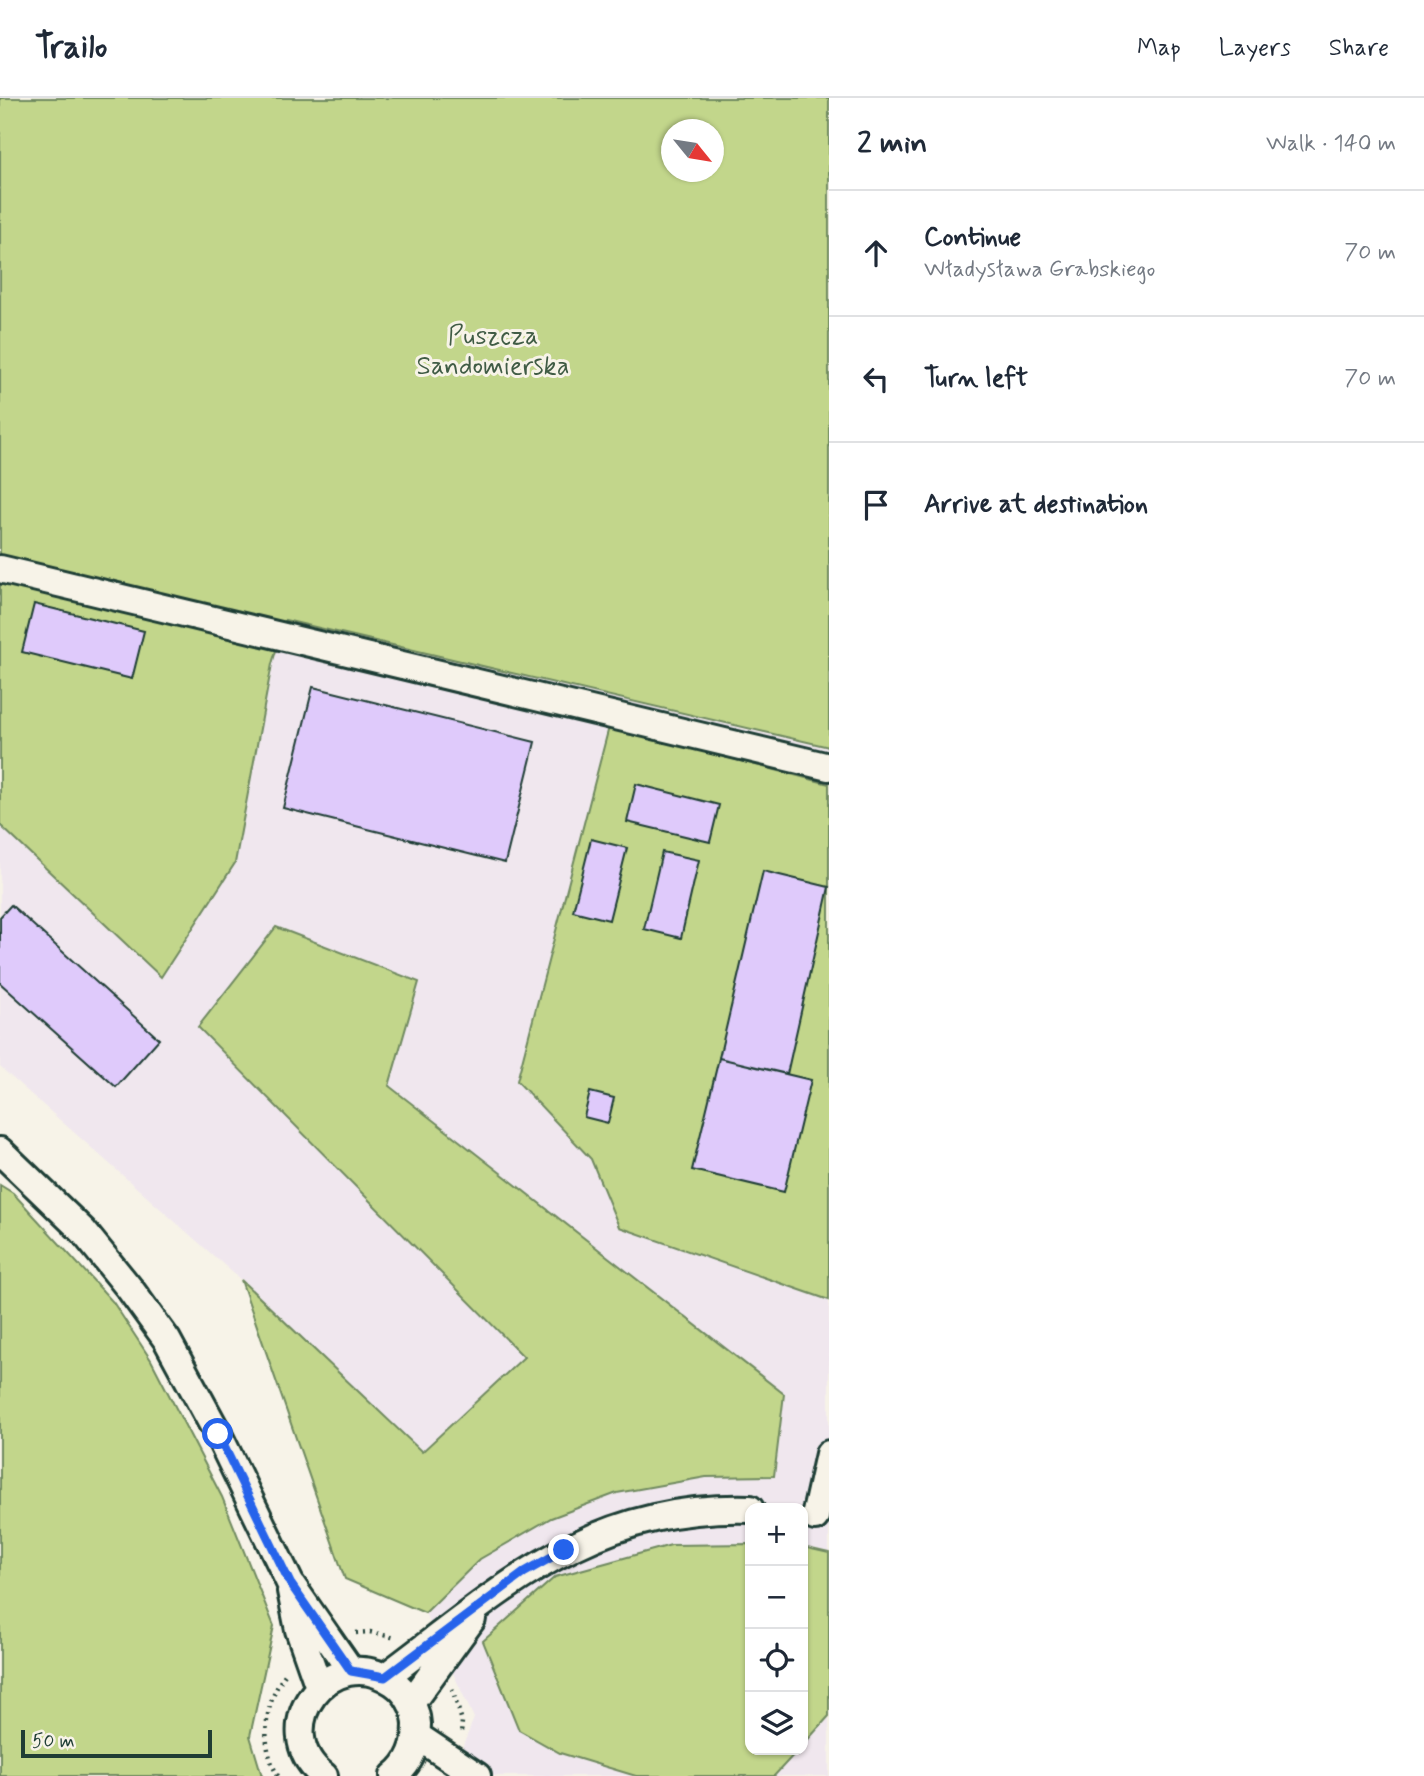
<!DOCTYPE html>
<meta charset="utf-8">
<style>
:root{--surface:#fff;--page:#f2f2f3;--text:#1f2937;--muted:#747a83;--line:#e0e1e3}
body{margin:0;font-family:Mynerve,sans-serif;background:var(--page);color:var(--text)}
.controls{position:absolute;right:21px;bottom:21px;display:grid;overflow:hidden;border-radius:14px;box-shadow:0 2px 5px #0004}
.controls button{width:63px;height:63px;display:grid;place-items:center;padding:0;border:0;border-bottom:2px solid var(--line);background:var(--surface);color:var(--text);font:35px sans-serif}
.compass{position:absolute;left:661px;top:21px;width:63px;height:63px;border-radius:50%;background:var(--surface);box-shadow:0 2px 5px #0004;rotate:120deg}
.scale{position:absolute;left:21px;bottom:18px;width:191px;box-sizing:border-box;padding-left:7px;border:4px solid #1f3d34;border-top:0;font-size:19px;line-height:24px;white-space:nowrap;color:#1f3d34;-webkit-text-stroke:5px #f7f3e8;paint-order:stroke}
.stop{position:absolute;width:21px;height:21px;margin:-16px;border:5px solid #2563eb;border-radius:50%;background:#fff}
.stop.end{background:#2563eb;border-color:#fff;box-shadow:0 2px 7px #0008}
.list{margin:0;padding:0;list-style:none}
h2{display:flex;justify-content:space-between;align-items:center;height:91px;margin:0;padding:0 28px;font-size:30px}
h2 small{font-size:23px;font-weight:400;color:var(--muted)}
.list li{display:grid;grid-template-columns:46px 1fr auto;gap:21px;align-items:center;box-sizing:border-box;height:126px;padding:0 28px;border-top:2px solid var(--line)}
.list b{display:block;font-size:26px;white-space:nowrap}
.list p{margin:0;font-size:23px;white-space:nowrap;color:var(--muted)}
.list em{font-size:23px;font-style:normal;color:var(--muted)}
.icon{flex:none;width:38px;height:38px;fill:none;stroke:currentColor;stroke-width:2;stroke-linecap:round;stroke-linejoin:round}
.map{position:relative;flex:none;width:829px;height:1678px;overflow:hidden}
header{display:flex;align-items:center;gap:42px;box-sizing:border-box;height:98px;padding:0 35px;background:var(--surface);border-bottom:2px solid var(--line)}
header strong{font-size:33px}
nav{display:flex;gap:38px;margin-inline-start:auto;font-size:24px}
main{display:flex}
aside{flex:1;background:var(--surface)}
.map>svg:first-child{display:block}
.built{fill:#f0e7ee;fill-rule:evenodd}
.green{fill:#c2d68b;stroke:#708a60;stroke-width:2;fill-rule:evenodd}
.building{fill:#dfcafb;stroke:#1f3d34;stroke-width:2}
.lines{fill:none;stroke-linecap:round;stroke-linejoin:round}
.minor-casing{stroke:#1f3d34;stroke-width:32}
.path{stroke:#1f3d34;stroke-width:4.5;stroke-dasharray:2 5;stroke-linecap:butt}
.minor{stroke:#f7f3e8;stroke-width:26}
.route{stroke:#2563eb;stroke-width:9}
.labels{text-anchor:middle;stroke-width:6;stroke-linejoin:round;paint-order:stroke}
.park-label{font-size:26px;fill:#405c45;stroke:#f7f3e8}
</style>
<header>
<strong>Trailo</strong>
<nav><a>Map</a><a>Layers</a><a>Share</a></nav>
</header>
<main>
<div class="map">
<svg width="829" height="1678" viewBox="0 0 829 1678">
<rect width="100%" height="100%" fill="#f7f3e8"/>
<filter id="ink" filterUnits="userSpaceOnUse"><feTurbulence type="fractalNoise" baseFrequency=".0143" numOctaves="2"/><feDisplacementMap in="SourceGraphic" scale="14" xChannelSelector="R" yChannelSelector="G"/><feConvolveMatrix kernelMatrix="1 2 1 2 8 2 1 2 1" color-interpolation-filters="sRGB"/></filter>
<g filter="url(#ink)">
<path class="built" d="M0 389 829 596V1678H451L474 1620 425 1515 345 1481 241 1182 0 969ZM750 1410H803V1652H750Z"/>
<path class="green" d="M0 0H829V649L285 522 272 566 235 765 161 879 0 727ZM671 32H713V74H671Z
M609 629 829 686V1202L619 1129 591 1061 517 983Z
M276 829 419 884 389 988 784 1296 774 1378 706 1379 617 1395 551 1420 480 1461 425 1515 345 1481 241 1182 422 1354 524 1259 198 929Z
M0 1087 13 1095 113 1204 151 1262 222 1399 274 1528 250 1638 262 1678H0Z
M750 1446V1652H798L774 1678H636L560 1655 519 1632 483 1543 555 1479 671 1447Z
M803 1449 829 1455V1618L803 1647Z"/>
<path class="building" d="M34 506 144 533 132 581 22 554Z
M313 589 535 644 505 765 283 710Z
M636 686 719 707 710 744 627 724Z
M591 741 627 750 609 822 573 813Z
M662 754 699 762 681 840 644 831Z
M763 773 829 789 787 976 719 960Z
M11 807 159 941 116 989 0 885V819Z
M719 960 811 982 784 1094 692 1072Z
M590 994 614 1000 608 1025 584 1019Z"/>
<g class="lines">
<g class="minor-casing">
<path id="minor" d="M0 471 829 669
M0 1053 83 1133 130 1191 167 1242 218 1336 290 1485 351 1573
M815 1419 829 1356
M291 1493 299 1532 319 1589
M385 1579C506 1489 589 1407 750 1411
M411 1605 472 1521
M417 1638 477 1678
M324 1678C264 1632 331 1540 394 1585 407 1594 416 1610 417 1626 417 1647 411 1665 394 1678"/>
</g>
<path class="path" d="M356 1535 370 1534 396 1540
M452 1591 462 1623 461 1637
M278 1678C259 1646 264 1603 287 1574"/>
<use href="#minor" class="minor"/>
</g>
</g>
<g class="lines" filter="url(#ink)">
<path class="route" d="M218 1336 290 1485 351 1573 385 1579 525 1474 564 1452"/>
</g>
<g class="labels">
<g class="park-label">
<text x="493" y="246">Puszcza<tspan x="493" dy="30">Sandomierska</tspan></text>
</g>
</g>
</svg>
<div class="controls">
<button>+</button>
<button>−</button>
<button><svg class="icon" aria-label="locate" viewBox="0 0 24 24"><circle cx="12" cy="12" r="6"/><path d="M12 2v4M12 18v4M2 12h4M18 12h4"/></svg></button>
<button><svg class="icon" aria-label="layers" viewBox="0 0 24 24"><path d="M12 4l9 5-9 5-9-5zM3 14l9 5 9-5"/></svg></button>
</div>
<svg class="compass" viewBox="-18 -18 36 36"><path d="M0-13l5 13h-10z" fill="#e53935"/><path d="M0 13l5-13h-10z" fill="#747a83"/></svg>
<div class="scale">50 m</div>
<div class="stop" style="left:218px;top:1336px"></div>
<div class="stop end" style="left:564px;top:1452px"></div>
</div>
<aside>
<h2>2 min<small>Walk · 140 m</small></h2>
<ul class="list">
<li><svg class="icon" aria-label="ahead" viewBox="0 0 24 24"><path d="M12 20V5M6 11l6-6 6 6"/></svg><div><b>Continue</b><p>Władysława Grabskiego</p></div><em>70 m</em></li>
<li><svg class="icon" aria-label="left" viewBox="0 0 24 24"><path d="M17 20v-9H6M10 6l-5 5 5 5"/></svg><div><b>Turn left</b></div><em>70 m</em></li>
<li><svg class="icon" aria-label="arrive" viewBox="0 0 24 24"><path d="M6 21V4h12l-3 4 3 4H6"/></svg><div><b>Arrive at destination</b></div></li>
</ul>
</aside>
</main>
